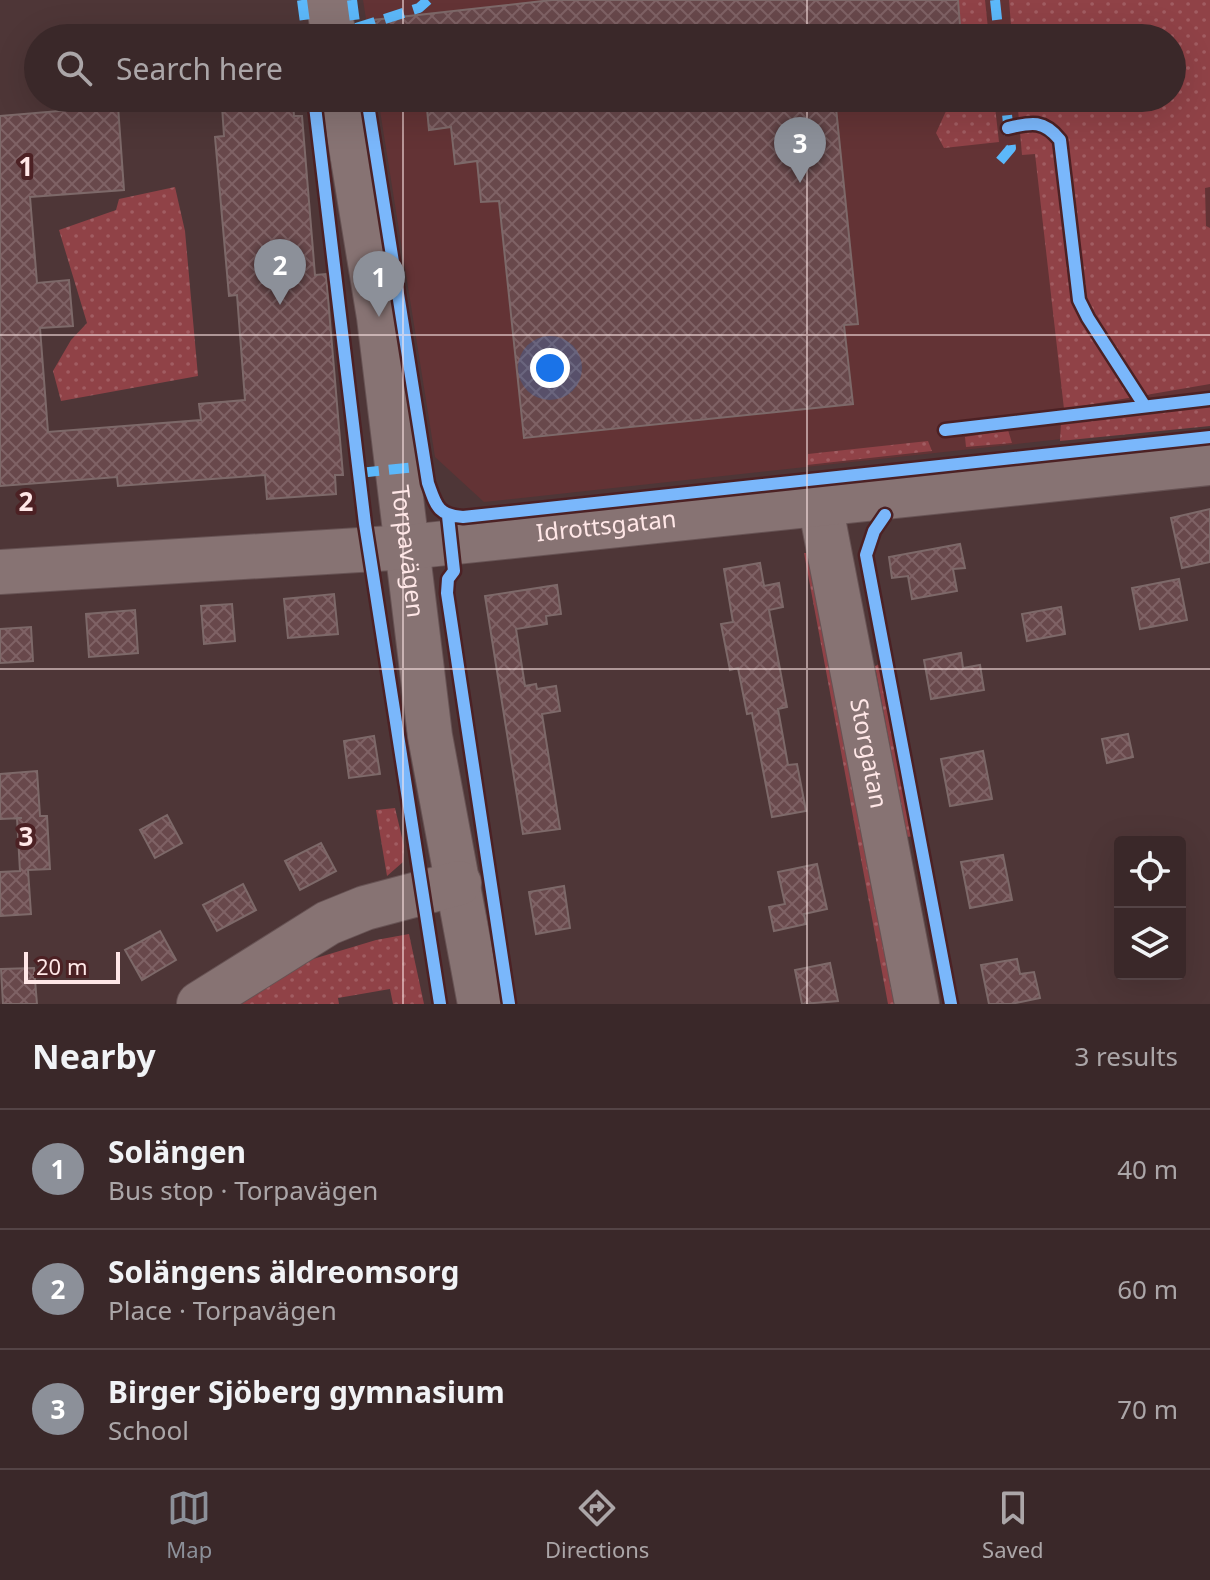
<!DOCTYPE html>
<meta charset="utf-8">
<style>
:root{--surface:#3a2829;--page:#413031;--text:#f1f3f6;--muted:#aba6a8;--line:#544446;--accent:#8c9099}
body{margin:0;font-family:"Noto Sans",sans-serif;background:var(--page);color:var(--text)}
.controls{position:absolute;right:24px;bottom:24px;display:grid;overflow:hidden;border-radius:8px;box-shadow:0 8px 32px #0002}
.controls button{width:72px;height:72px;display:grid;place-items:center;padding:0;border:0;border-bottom:2px solid var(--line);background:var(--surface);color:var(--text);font:40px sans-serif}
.scale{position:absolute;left:24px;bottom:20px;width:96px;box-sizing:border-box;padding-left:8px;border:4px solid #ffe7e7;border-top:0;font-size:22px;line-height:28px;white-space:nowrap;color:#ffe7e7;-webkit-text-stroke:6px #4c2124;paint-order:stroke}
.you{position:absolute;left:550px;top:368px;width:28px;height:28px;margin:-20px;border:6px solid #fff;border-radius:50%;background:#1a73e8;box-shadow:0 0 0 12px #1a73e833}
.badge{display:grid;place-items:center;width:52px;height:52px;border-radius:50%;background:var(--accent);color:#fff;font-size:26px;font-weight:700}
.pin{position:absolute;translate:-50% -66px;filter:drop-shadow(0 2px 4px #0008)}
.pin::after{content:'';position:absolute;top:42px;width:28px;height:24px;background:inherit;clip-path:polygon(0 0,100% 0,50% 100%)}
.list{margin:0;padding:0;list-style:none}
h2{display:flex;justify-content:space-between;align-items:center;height:104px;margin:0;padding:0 32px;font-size:34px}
h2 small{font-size:26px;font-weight:400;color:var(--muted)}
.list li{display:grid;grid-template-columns:52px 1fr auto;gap:24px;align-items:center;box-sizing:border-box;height:120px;padding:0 32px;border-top:2px solid var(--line)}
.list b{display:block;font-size:30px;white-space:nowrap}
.list p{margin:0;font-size:26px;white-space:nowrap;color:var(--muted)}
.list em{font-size:26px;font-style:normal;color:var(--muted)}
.icon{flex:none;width:44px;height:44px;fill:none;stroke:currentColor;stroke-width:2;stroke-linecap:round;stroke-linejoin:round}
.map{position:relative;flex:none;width:1210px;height:1004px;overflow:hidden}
.search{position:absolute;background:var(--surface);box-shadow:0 8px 32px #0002;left:24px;right:24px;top:24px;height:88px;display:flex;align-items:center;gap:20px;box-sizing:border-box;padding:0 28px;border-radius:44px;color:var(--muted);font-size:30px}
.sheet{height:464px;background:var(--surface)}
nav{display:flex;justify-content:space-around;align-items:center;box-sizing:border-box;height:112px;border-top:2px solid var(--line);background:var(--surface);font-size:22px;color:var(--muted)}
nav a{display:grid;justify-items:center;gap:4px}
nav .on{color:var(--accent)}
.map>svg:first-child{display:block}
.built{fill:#633335}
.grass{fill:url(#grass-dots)}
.building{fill:url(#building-cross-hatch);stroke:#7d6969;stroke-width:2}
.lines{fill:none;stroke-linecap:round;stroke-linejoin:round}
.minor-casing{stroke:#675354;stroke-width:46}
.minor{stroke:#877373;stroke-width:44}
.quiet{stroke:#5cb8fa;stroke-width:10;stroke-dasharray:20 10;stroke-linecap:butt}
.cycleway-casing{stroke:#4c2124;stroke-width:17}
.cycleway{stroke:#7ab7fb;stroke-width:12}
.grid{fill:none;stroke:#ffe7e7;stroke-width:2;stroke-opacity:0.55}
.labels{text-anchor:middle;stroke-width:8;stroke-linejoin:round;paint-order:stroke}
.street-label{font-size:24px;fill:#ffe7e7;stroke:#4c2124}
.grid-label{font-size:26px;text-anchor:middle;font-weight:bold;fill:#ffe7e7;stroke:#4c2124;stroke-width:8;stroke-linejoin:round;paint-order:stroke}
</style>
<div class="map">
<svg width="1210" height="1004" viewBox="0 0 1210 1004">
<defs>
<pattern id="grass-dots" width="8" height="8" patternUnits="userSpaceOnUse" patternTransform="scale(2)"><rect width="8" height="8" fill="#904247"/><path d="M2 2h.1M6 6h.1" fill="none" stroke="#a15d62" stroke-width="1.8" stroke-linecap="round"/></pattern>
<pattern id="building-cross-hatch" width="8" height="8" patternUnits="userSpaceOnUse" patternTransform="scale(2)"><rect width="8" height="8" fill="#68484b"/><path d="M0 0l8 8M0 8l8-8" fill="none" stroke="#7f6265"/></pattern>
</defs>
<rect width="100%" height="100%" fill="#4e3637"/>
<path class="built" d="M363 0H1210V423L484 502 435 457 378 98H1172V38H369Z"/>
<path class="grass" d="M958 0H985L989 38H961Z
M1009 0H1210V187L1205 188 1206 226 1210 228V384L1064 409 1035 154 1022 155 1017 98H1172V38H1012Z
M952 98H994L999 142 944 148 936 133Z
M175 187 185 231 198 376 61 401 53 371 71 340 87 323 59 230 116 210 119 199Z
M1210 406V426L1060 441 1061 423Z
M1008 430 1012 443 966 447 965 437Z
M928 441 932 451 807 465 808 454Z
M804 553H809L895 1004H888Z
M881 663 914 836 907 837 875 666Z
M395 808 404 846 403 862 387 876 376 810Z
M409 934 424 1004H393L390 989 338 998 339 1004H242L253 977 376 940Z"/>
<path class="building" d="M552 0H958L961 38H374L373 20Z
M426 98H835L858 324 844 325 853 404 524 438 499 201 481 202 477 161 455 164 451 127 429 130Z
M293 101 294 116H302L315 275 326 274 343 475H335L336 494 267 499 265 475 118 486 117 477 0 486V116L118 106 124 190 30 197 37 283 69 280 73 326 40 328 48 432 201 420 199 404 245 400 237 295 229 296 215 137 224 136 222 106Z
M1210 509V562L1182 568 1171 518Z
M960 544 965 568 953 569 957 591 912 599 908 576 892 578 889 557Z
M760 563 764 586 779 583 783 607 769 610 787 707 778 709 788 765 797 764 806 811 772 817 752 713 747 714 738 668 730 670 721 624 733 622 724 569Z
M1179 579 1187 620 1140 629 1132 588Z
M557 585 561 614 546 616 547 624 516 629 525 686 536 684 537 689 556 686 560 711 542 714 560 829 523 834 485 596Z
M334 594 338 634 288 638 284 599Z
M232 604 235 641 204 644 201 606Z
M1061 607 1065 634 1027 641 1022 614Z
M135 610 138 653 89 657 86 614Z
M31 627 33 661 0 663V629Z
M961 653 963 668 980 665 984 690 931 699 924 660Z
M1128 734 1133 757 1107 763 1102 739Z
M374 736 380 774 349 778 344 741Z
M983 751 992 799 950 806 941 759Z
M37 771 40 816H47L50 869 28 870 31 914 0 916V872L20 871 17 818H22L0 819V774Z
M167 815 182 843 155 858 140 830Z
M321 843 336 871 300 890 285 861Z
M1003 855 1012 900 970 908 961 862Z
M817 864 827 909 804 914 806 924 774 931 769 907 785 904 778 872Z
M243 884 256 910 217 931 203 905Z
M564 886 570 928 536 934 529 892Z
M160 931 176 960 142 980 125 950Z
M1017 959 1020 974 1034 972 1040 998 1011 1004H989L981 965Z
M830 963 838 1001 802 1004 795 970Z
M34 968 37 1004H3L1 969Z"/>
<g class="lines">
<g class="minor-casing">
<g id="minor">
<path d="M328 0 334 38"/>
<path id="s1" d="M343 98 379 317 430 736 480 1004"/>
<path id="s2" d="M820 504 917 1004"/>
<path id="s3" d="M0 572 408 547 1210 463"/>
<path d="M199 1004 328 923 365 908 459 883"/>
</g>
</g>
<use href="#minor" class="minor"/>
<path class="quiet" d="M302 0 307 38
M352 0 357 38
M995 0 999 38
M356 28 419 8 428 0
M1000 161 1011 148 1005 98
M359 473 425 466"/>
<g class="cycleway-casing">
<path id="cycleway" d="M314 98 365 524 440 1004
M367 98 428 483C436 505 437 515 463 517L1210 437
M1008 128C1032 122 1044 120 1060 140L1079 300 1088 318 1144 405
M945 430 1210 399
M885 515 874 531 866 555 951 1004
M448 516 454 571 448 579 447 593 509 1004"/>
</g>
<use href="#cycleway" class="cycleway"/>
</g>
<path class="grid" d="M403 0V38M807 0V38M403 98V1004M807 98V1004M0 335H1210M0 669H1210"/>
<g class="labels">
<g class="street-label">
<text dy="8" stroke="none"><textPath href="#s3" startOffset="608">Idrottsgatan</textPath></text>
<text dy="8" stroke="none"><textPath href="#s1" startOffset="458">Torpavägen</textPath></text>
<text dy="8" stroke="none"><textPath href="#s2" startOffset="254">Storgatan</textPath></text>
</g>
</g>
<g class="grid-label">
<text x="26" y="176">1</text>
<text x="26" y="511">2</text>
<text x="26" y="846">3</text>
</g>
</svg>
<div class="controls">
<button><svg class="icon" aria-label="locate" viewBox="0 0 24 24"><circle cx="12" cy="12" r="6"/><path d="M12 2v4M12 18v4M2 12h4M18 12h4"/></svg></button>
<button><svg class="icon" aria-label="layers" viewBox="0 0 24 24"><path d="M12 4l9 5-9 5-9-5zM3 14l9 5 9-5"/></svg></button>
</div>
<div class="scale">20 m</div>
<div class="you"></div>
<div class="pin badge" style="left:379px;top:317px">1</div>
<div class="pin badge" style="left:280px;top:305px">2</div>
<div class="pin badge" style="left:800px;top:183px">3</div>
<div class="search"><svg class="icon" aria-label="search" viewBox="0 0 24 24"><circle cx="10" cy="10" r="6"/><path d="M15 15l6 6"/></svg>Search here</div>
</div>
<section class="sheet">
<h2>Nearby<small>3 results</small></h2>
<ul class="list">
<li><span class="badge">1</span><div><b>Solängen</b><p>Bus stop · Torpavägen</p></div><em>40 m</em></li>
<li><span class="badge">2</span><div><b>Solängens äldreomsorg</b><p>Place · Torpavägen</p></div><em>60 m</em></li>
<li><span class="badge">3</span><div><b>Birger Sjöberg gymnasium</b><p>School</p></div><em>70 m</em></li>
</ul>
</section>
<nav>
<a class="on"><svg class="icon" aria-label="map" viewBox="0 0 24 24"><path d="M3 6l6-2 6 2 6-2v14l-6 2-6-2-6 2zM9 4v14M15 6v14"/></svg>Map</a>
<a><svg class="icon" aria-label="directions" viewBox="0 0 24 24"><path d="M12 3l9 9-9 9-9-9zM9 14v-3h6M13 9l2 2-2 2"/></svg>Directions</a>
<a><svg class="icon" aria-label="saved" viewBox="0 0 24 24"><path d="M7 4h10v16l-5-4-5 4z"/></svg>Saved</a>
</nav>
